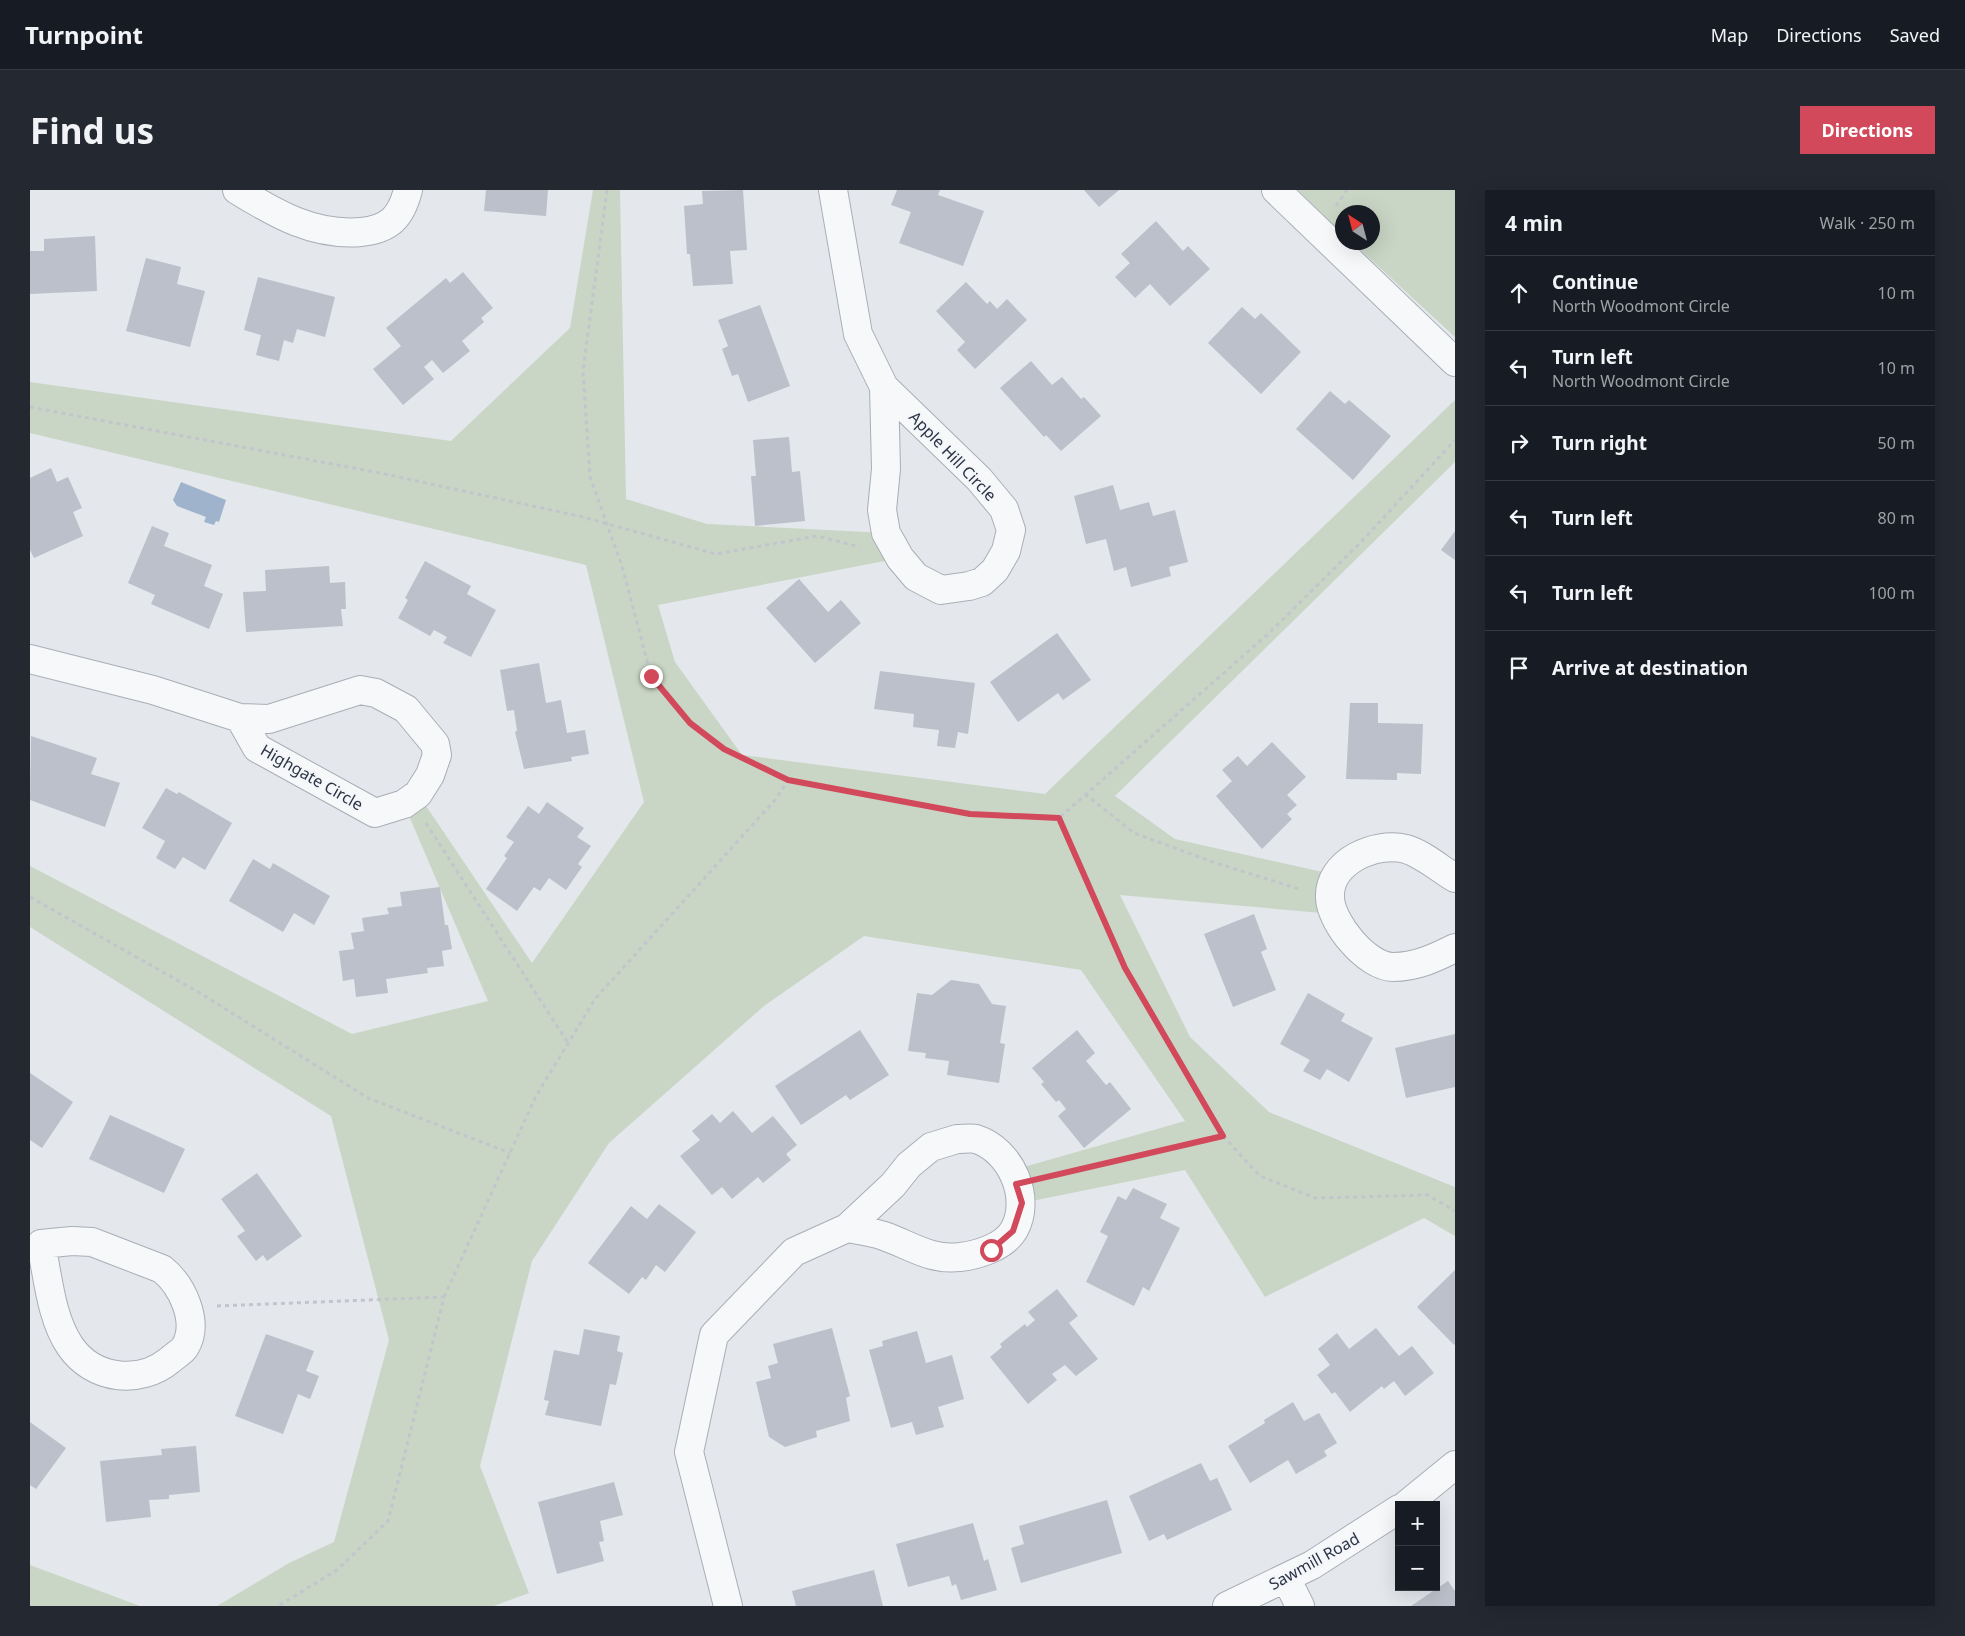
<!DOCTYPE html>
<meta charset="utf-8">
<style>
:root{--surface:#171b24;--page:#242831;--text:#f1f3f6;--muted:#9ea1a6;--line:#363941;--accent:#d1495b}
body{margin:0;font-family:"Noto Sans",sans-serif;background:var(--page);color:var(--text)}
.controls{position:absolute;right:15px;bottom:15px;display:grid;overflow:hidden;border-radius:0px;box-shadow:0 5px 20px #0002}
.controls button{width:45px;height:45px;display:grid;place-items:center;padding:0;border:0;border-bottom:1px solid var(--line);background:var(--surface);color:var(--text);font:25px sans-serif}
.compass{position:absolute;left:1305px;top:15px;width:45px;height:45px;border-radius:50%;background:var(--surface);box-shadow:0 5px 20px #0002;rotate:324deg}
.stop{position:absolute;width:15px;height:15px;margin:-11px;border:4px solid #d1495b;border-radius:50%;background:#fff}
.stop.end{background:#d1495b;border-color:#fff;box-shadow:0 1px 5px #0008}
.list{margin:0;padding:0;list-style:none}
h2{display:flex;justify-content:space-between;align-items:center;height:65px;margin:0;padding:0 20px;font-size:21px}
h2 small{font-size:16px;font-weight:400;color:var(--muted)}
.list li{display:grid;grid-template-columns:32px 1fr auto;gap:15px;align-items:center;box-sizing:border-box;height:75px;padding:0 20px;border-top:1px solid var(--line)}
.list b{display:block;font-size:19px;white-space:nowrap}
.list p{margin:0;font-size:16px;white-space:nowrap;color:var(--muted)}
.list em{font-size:16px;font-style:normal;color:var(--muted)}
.icon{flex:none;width:28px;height:28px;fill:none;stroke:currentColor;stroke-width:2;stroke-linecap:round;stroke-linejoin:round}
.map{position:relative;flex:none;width:1425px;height:1416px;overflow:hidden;border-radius:0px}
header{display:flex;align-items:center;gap:30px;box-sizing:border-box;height:70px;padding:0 25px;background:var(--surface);border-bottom:1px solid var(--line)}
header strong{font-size:24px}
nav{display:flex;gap:28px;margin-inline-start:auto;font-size:18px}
.intro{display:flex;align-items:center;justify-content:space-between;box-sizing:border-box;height:120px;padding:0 30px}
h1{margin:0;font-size:35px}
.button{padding:12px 22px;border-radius:0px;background:var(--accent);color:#fff;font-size:18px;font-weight:700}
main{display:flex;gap:30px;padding:0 30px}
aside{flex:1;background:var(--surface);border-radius:0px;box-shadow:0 5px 20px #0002}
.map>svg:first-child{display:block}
.green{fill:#c9d6c5}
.water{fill:#9fb4cc}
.building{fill:#bbc0ca}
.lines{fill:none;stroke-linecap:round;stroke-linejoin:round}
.minor-casing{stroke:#a9aeb7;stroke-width:30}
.path{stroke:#c2c5cb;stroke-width:3;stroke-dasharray:4 4;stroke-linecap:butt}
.minor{stroke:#f7f8fa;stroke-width:28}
.route{stroke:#d1495b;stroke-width:6}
.labels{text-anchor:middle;stroke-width:4.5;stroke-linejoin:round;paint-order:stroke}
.street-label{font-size:16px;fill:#2b3445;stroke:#f4f6f9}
</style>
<header>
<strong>Turnpoint</strong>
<nav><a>Map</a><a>Directions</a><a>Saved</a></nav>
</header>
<div class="intro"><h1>Find us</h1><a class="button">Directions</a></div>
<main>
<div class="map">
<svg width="1425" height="1416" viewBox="0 0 1425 1416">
<rect width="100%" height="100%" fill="#e4e7ec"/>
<path class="green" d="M563 0H590L596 309 677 334 856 343 870 368 628 415 645 472 712 565 1015 604 1425 210V272L1085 606 1145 649 1306 685 1303 724 1090 705 1160 847 1239 922 1425 997V1046L1394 1028 1235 1107 1155 980 992 1013 983 980 1155 931 1051 780 834 746 734 816 579 953 502 1071 450 1276 499 1403 464 1416H187L259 1373 304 1352 359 1150 301 926 0 737V676L322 844 458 811 374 614 388 604 502 773 614 612 556 375 0 243V192L421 251 540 138Z
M1268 0H1425V147L1323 53 1342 52V22H1312V43Z
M0 1375 110 1416H0Z"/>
<path class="water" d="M151 292 196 310 189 332 186 331 184 335 174 332 176 327 147 316 143 310Z"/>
<path class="building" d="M456 0H518L516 26 454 21Z
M713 0 717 60 700 61 703 94 663 96 660 64H657L654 16 673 14 672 1Z
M867 0H910L908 5 954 21 933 76 869 53 881 22 861 15Z
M1054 0H1089L1069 17Z
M1126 31 1153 61 1158 56 1180 79 1140 116 1120 94 1105 108 1085 87 1100 73 1091 64Z
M65 46 67 101 0 104V61H14V49Z
M116 68 151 77 147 94 175 101 160 157 96 141Z
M433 82 463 118 451 128 454 132 432 151 440 161 413 183 402 170 394 177 404 189 373 215 343 179 371 156 356 138 416 88 420 93Z
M228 87 305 107 295 147 267 139 263 153 254 150 249 171 226 165 231 145 214 140Z
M936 92 957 114 960 111 967 119 977 109 997 130 945 179 927 160 935 152 906 121Z
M730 115 760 196 718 212 708 184 702 186 692 159 698 156 688 130Z
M1212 117 1225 129 1231 123 1271 162 1231 204 1178 153Z
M1001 171 1022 195 1032 187 1051 209 1054 207 1071 226 1031 261 1016 245 1014 247 970 198Z
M1300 201 1315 214 1319 210 1361 246 1323 290 1266 239Z
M759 247 762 282 770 281 775 331 725 336 721 286H726L723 250Z
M21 278 27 292 38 287 52 318 43 322 53 346 4 368 0 360V288Z
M1083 295 1090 320 1119 312 1123 326 1145 320 1158 372 1139 377 1141 386 1101 397 1096 377 1084 381 1076 349 1056 354 1044 306Z
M122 336 139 343 134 356 182 375 174 396 193 404 179 439 121 414 125 405 98 393Z
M1425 341V370L1411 360Z
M395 371 441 396 437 404 466 420 441 467 413 453 417 447 404 440 400 446 368 428 378 410 375 408Z
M299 376 300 393 315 392 316 419H311L313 436 216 442 213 402 236 401 235 380Z
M769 389 798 422 811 410 831 433 785 473 736 418Z
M1027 443 1061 490 1033 510 1028 503 988 532 960 492Z
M509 473 516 513 531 510 537 543 555 540 559 564 541 567 542 571 494 579 485 542 487 541 484 520 477 521 470 480Z
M850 481 945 493 938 544 928 542 925 558 907 556 909 540 883 537 884 524 844 519Z
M1320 513H1348V533L1393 534 1391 584 1367 583V590L1316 589Z
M1 546 67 568 61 584 90 593 75 637 0 610Z
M1242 552 1276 587 1257 605 1267 615 1257 624 1262 629 1232 659 1186 606 1202 591 1192 580 1208 566 1217 576Z
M136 598 147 604 149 602 202 633 175 680 153 667 145 679 126 668 135 651 112 638Z
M517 612 554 638 547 647 561 656 548 674 552 677 536 700 519 688 510 701 504 697 487 721 456 699 477 668 474 666 484 652 476 647 498 616 509 624Z
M223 669 240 679 243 673 300 706 284 735 264 723 253 742 199 711Z
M410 697 415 735H418L422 759 412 761 414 776 397 778 398 783 356 789 358 803 326 807 324 789 313 791 309 761 324 759 321 743 334 741 332 728 359 724 357 718 372 716 370 702Z
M1224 724 1237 759 1231 762 1246 800 1203 817 1174 744Z
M921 790 949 794 962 814 976 816 970 853 975 854 969 893 917 885 919 871 895 868 896 863 878 861 887 803 902 805Z
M1278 803 1315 824 1311 831 1343 848 1319 892 1297 879 1290 890 1273 881 1280 870 1250 854Z
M830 840 859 885 820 910 816 905 771 935 745 896Z
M1047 840 1065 863 1056 871 1076 895 1080 892 1101 919 1054 958 1028 926 1036 919 1029 910 1026 912 1011 894 1014 892 1002 878Z
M1425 844V897L1376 908 1365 858Z
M0 883 43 912 12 958 0 950Z
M703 921 722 943 743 926 767 955 756 964 761 970 733 993 728 987 702 1009 692 997 682 1005 650 966 670 950 662 941 682 924 690 933Z
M80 925 155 959 134 1003 59 969Z
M227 983 272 1046 237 1071 233 1065 226 1071 207 1046 215 1041 191 1009Z
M1103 998 1137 1014 1130 1028 1150 1038 1119 1101 1113 1097 1104 1116 1056 1092 1078 1046 1070 1042 1088 1006 1096 1010Z
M629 1014 666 1042 635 1082 626 1075 616 1090 612 1087 599 1104 558 1073 601 1016 617 1029Z
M1425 1080V1154L1424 1155 1387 1117Z
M1027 1099 1048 1126 1039 1133 1068 1169 1046 1186 1035 1175 1022 1184 1027 1190 998 1214 960 1167 972 1157 970 1154 995 1134 997 1137 1005 1130 998 1122Z
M802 1138 820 1206 816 1208 820 1231 786 1241 787 1247 755 1257 739 1247 726 1192 741 1188 738 1176 748 1173 743 1154Z
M1346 1138 1369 1166 1382 1156 1404 1183 1375 1206 1364 1191 1354 1199 1352 1196 1320 1222 1305 1202 1302 1204 1287 1185 1300 1175 1288 1159 1307 1143 1319 1159Z
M554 1139 590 1146 587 1161 593 1163 586 1195 580 1194 571 1236 515 1225 519 1211 514 1210 524 1160 549 1165Z
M887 1141 896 1173 922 1165 934 1209 908 1217 914 1237 886 1245 882 1232 861 1238 839 1160 853 1156 852 1151Z
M236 1144 284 1161 276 1181 289 1186 280 1209 268 1204 253 1244 205 1226Z
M1263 1212 1274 1231 1289 1223 1307 1253 1294 1261 1297 1266 1266 1284 1258 1270 1220 1293 1198 1256 1235 1233 1234 1230Z
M0 1232 36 1258 6 1299 0 1295Z
M166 1256 170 1302 139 1305V1309L119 1310 121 1327 76 1332 70 1271 132 1265 131 1259Z
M1171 1273 1180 1291 1187 1288 1202 1320 1137 1350 1134 1344 1119 1351 1099 1306Z
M584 1292 593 1325 570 1331 574 1351 569 1352 574 1371 527 1384 508 1312Z
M1077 1310 1092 1363 991 1393 981 1358 994 1354 989 1336Z
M943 1333 954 1371 958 1369 967 1400 931 1410 926 1394 922 1396 919 1386 878 1397 866 1354Z
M844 1380 853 1416H766L762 1401Z
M1418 1391 1425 1401V1416H1381Z"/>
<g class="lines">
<g class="minor-casing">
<path id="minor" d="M207 0C246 24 284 46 331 42 360 39 371 27 378 0
M803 0 828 144 854 197
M1246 0 1425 172
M854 197 949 289 974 319 981 340 976 361 965 380 952 392 939 396 911 400 886 387 870 368 856 343 852 320 856 279Z
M0 469 123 500 210 528
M330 500 346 503 376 519 405 554 407 565 400 585 388 604 374 614 345 623 227 558 210 528 239 529Z
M1425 688C1410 679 1393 664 1376 659 1345 651 1298 672 1300 708 1301 733 1337 777 1363 777 1386 777 1405 768 1425 758
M927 949C933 949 941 948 946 949 981 960 1002 1008 984 1040 974 1057 948 1065 930 1067 901 1071 880 1055 854 1046 843 1042 829 1040 817 1038L863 995 879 975 901 957Z
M42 1051 62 1052 132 1079C152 1095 170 1132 155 1157 152 1162 144 1166 140 1170 110 1195 63 1190 40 1156 21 1128 18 1087 11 1054Z
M1376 1315 1425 1275
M1256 1388 1270 1416
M698 1416 659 1262 684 1145 764 1062 817 1038
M1197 1416 1282 1375 1369 1319"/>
</g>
<path class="path" d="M577 0 553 181 560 287 592 376 621 486 660 533 694 559 758 590
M1306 16 1317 0
M0 217 350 283 549 326 686 364 787 346 830 357
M1055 604 1104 643 1183 672 1272 700
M396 633 538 853
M0 707 170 803 338 908 480 963
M1193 946 1230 986 1285 1008 1398 1005 1425 1021
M1014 987 1193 946 1095 778 1029 628 1237 445 1332 351 1425 250
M414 1107 506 906 565 809 746 609 758 590 940 624 1029 628
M187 1116 414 1107 358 1331 307 1380 248 1416"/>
<use href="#minor" class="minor"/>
</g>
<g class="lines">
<path class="route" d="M621 486 660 533 694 559 758 590 940 624 1029 628 1095 778 1193 946 986 994 992 1013 983 1041 961 1060"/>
</g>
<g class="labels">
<g class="street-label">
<text transform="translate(923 266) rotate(46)" y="6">Apple Hill Circle</text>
<text transform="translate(282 587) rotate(30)" y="6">Highgate Circle</text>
<text transform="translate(1284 1371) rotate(-29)" y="6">Sawmill Road</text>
</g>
</g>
</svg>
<div class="controls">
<button>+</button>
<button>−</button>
</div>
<svg class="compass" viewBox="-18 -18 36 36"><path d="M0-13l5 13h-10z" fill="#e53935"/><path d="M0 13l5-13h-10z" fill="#9ea1a6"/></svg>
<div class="stop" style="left:961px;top:1060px"></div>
<div class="stop end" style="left:621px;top:486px"></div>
</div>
<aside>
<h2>4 min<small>Walk · 250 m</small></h2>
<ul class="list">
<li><svg class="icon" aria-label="ahead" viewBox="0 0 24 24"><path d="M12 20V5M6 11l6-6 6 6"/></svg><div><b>Continue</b><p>North Woodmont Circle</p></div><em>10 m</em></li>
<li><svg class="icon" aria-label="left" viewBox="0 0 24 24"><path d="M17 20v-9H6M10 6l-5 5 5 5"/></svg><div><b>Turn left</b><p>North Woodmont Circle</p></div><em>10 m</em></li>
<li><svg class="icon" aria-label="right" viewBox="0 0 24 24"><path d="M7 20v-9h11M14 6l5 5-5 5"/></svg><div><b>Turn right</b></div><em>50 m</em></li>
<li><svg class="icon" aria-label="left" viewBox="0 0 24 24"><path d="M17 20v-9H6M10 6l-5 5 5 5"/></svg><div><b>Turn left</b></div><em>80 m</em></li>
<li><svg class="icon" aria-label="left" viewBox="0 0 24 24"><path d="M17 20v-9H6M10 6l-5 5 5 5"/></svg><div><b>Turn left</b></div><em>100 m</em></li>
<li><svg class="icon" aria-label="arrive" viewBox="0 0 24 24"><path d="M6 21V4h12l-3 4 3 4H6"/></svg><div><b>Arrive at destination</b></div></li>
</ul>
</aside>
</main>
